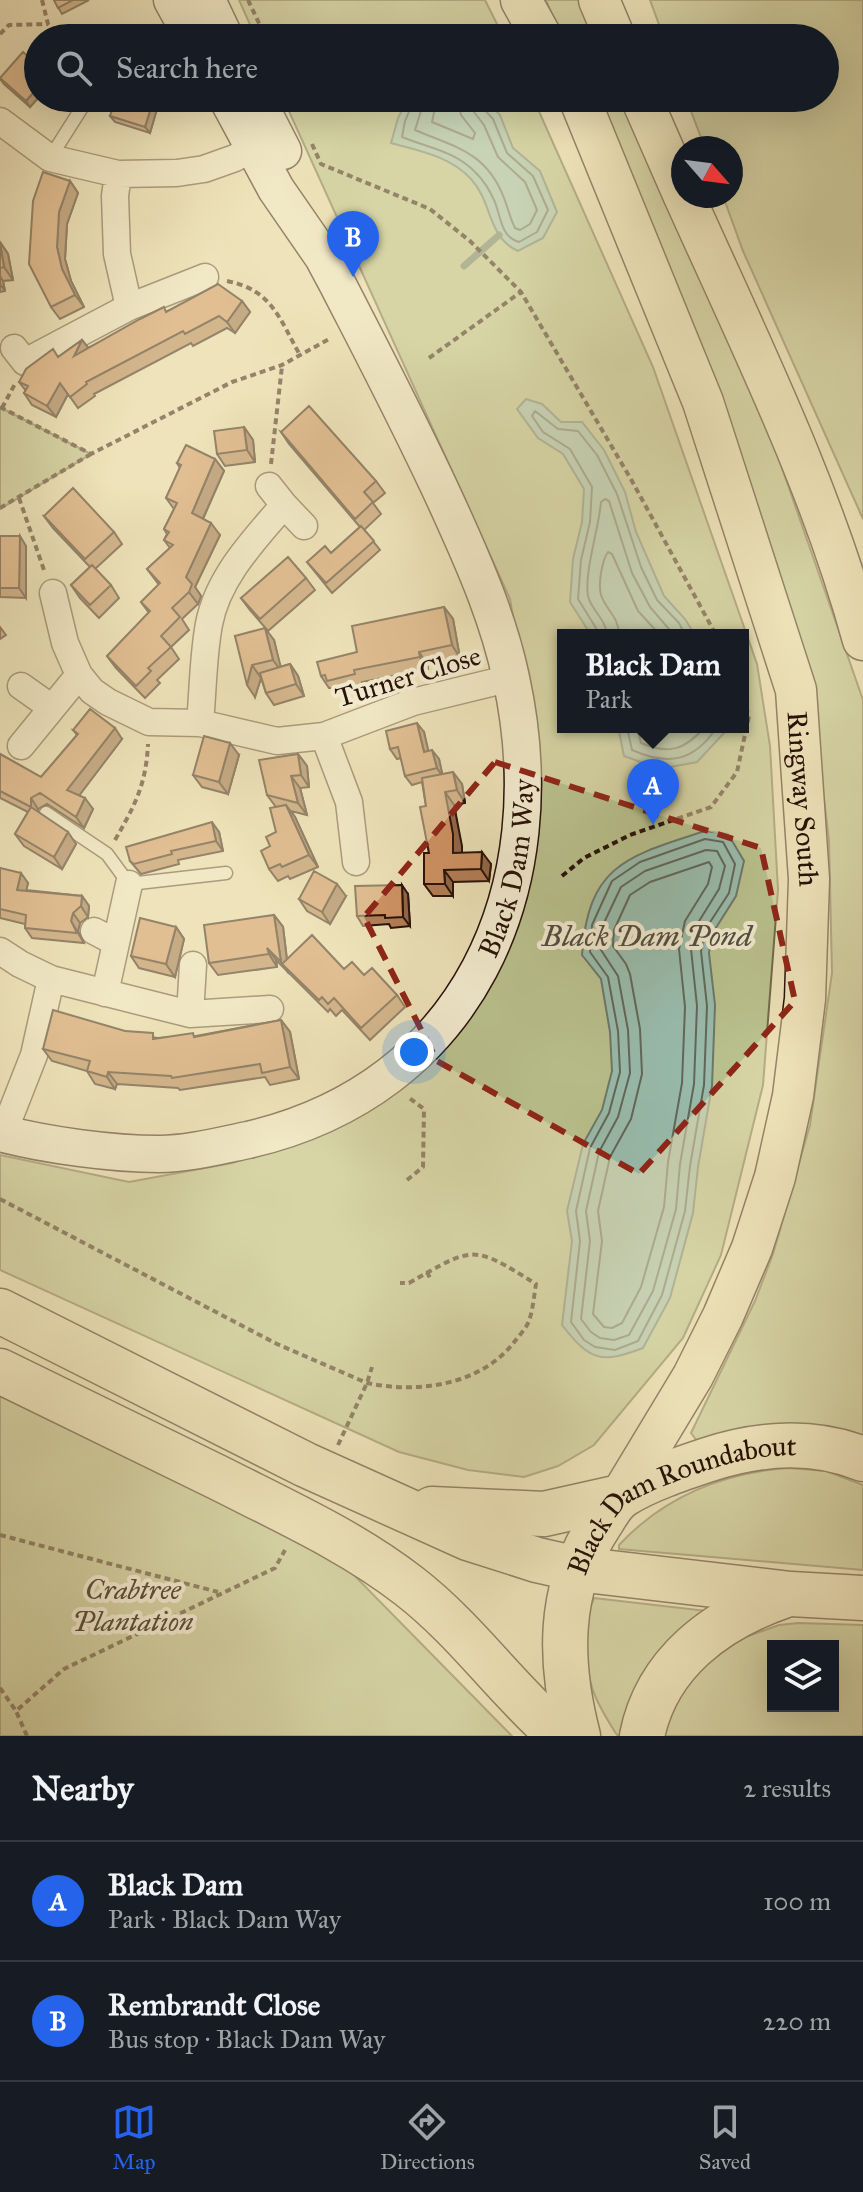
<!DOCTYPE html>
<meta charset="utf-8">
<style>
:root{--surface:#171b24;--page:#20242c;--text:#f1f3f6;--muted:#9ea1a6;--line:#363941;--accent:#2563eb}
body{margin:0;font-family:"IM FELL Great Primer",serif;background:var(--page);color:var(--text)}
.controls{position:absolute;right:24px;bottom:24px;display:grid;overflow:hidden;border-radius:0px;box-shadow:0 8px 32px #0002}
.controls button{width:72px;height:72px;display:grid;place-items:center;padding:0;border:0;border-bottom:2px solid var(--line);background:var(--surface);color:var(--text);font:40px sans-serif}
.compass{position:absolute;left:671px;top:136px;width:72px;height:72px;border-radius:50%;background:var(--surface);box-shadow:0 8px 32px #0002;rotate:118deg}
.you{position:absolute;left:414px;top:1052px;width:28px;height:28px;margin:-20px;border:6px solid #fff;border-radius:50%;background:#1a73e8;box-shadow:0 0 0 12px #1a73e833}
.badge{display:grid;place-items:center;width:52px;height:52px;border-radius:50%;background:var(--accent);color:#fff;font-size:26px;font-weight:700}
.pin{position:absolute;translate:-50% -66px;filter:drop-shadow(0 2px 4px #0008)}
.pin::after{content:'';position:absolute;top:42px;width:28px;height:24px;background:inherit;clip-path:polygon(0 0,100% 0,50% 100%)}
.popup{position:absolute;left:557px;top:629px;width:192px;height:104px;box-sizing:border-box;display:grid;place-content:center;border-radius:0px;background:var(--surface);filter:drop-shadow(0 2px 6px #0005);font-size:26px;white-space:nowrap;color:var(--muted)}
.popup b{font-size:30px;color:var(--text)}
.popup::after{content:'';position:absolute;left:50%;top:100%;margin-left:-16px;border:16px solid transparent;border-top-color:var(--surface)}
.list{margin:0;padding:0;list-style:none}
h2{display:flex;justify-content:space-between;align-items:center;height:104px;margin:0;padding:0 32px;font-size:34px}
h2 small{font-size:26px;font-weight:400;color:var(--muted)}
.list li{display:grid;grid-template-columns:52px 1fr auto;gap:24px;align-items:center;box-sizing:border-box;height:120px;padding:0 32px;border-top:2px solid var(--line)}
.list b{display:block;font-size:30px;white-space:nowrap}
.list p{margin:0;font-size:26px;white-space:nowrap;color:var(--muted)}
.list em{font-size:26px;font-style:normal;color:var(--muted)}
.icon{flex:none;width:44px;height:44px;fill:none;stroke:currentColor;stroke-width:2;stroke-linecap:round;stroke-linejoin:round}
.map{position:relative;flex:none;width:863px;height:1736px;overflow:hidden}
.search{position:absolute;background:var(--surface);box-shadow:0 8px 32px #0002;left:24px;right:24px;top:24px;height:88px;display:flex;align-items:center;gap:20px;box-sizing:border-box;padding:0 28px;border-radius:44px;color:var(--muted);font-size:30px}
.sheet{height:344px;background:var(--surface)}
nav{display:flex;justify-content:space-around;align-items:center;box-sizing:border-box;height:112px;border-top:2px solid var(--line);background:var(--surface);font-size:22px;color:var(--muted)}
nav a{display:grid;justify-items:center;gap:4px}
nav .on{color:var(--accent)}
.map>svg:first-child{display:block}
.green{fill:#bac38f;stroke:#706a4b;stroke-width:2;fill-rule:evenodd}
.water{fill:#99beaf;stroke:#6b786c;stroke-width:2}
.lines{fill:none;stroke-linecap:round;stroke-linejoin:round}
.shore{stroke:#60675b;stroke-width:2}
.stream{stroke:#6b786c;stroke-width:7}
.lane-casing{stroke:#594534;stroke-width:15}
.street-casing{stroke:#594534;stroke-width:29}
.secondary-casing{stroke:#271007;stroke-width:39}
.primary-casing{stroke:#271007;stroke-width:43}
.highway-casing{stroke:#271007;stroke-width:47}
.path{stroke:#271007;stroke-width:4;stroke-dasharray:6 4;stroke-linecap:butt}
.lane{stroke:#f4edd2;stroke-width:12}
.street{stroke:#f4edd2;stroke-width:26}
.secondary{stroke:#f4edd2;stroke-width:36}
.primary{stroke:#eee3ba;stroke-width:40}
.highway{stroke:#eee3ba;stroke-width:44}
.wall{fill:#b37e57;stroke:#271007;stroke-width:2}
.shaded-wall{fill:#926747;stroke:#271007;stroke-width:2}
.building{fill:#d09365;stroke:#271007;stroke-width:2}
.marked{fill:none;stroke:#8f2418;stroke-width:6;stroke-dasharray:16 10;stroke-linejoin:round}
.labels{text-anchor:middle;stroke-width:8;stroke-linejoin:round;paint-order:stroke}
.street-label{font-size:28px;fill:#271007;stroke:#f4edd2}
.park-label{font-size:28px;font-style:italic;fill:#5a4f37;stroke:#f4edd2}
.water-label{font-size:30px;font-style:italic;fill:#4f4d42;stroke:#f4edd2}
</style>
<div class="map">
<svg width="863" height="1736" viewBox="0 0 863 1736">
<rect width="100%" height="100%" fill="#eee3ba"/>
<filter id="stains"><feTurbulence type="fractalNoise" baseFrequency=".0025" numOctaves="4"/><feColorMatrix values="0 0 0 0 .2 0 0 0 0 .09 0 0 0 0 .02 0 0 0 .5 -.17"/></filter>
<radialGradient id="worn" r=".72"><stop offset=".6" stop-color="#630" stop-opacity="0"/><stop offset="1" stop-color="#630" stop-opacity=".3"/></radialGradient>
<path class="green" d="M239 0H485L504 38H256Z
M546 0H584L600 38H562Z
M650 0H863V519L743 251 723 196H731V148H705L686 98H825V38H664Z
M283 98H533L653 367 757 664 770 746 778 890 763 1085 721 1255 683 1338 594 1445 558 1466 524 1477 468 1470 399 1452 0 1270V1155L129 1182 232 1163 331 1130 475 1000 526 898 538 760 510 599ZM563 635H743V727H563Z
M586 98H625L769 431 863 700V1441H697L691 1433 755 1301 773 1254 810 1125 832 973 829 840 823 790 801 675Z
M0 407 3 409 91 454 0 509Z
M0 1388 347 1568 512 1736H0Z
M788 1468 826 1471 863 1485V1570L619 1549V1545C664 1497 722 1473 788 1468Z
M594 1598 707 1611 628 1736H618L615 1732C593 1697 587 1684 586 1642 586 1627 587 1613 594 1598Z
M798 1623 863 1625V1736H658L673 1696 726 1644 779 1625ZM773 1646H833V1706H773Z"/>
<path class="water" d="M408 98H484L500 115 513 148 540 171 557 212 543 238 518 251C487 237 493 203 471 179 450 156 419 151 391 143L398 118Z
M526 399 542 404 561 422H582L604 450 625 492 636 532 664 596 685 619 695 635H591L570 602 573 559 582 522 584 489 563 454 538 438 517 409Z
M618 727H725L724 733 697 762 660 769 624 756Z
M705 831 728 834 744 861 736 896 712 934 709 953 715 1005 712 1086 698 1167 693 1213 670 1298 643 1348C601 1364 590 1361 562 1325L572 1241 567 1211 583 1144 602 1110 612 1071 610 1032 601 979 582 955C588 864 628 856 705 831Z"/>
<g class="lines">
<path class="shore" d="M415 98 405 121 402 137C429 148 455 151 476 173 483 180 490 191 494 200 501 215 500 237 519 242L537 232 548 210 533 176 507 153 493 119 481 106 479 98
M425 98 415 130C454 147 486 151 504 198 508 208 510 218 515 228L520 230 530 224 537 210 525 182 498 157 484 125 471 108 469 98
M437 98 432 122 473 139 475 133 461 115 457 98
M597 635 596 628 578 599 581 560 590 522 592 487 570 449 543 432 532 416 535 411 558 429 578 431 597 455 617 494 641 567 657 600 679 623 685 635
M607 635C606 619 591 610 588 596 584 572 599 528 601 502L605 499 609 501 632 573 650 607 674 635
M619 635C619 617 606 610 601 595 598 584 602 560 608 552L612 554 638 611 660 635
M627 727 632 750C668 766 694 762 717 727
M637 727 641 743C670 755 684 750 705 727
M705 839 723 842 735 864 729 893 705 930 701 951 707 1006 704 1085 690 1166 685 1211 662 1295 638 1341 615 1350 595 1347 584 1340 571 1322 580 1241 576 1211 590 1148 609 1113 620 1072 618 1031 608 977 590 952 592 925 612 881 640 862Z
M706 850 717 851 725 866 719 889 696 926 691 949 697 1006 694 1084 680 1164 676 1209 653 1291 629 1335 614 1340 600 1338 591 1332 581 1319 590 1241 586 1211 599 1152 618 1117 630 1073 628 1030 618 976 601 950 602 927 621 887 645 871Z
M709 862 712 867 708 884 685 921 679 949 685 1007 682 1083 668 1162 664 1207 641 1287 622 1323 612 1328 604 1327 593 1314 602 1241 598 1211 610 1157 631 1119 642 1074 640 1029 630 974 626 964 613 946 614 930 630 895 650 882Z"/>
<path class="stream" d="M464 266 499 235"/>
<g class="lane-casing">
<path id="lane" d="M50 158 88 98
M46 813 107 854 129 884 226 873"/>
</g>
<g class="street-casing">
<path id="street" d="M0 121 50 158 118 174 177 173 204 169 235 158 268 139
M118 174 115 196 117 254 129 307
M14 348 25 362 129 307 205 277
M284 505 304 526
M53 593 65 643 79 675 92 691 108 702 149 722 200 723 277 741 324 736 413 702 511 678
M21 686 52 708
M200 723C203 691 203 656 209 624 218 577 254 540 284 505L269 486
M324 736 349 802 356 862
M21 746 79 675
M94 931 115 942
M0 951 20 964 51 979 190 1014 270 1009
M105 993 129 884
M190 1014 193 965
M3 1134 34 1055 51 979"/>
</g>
<g class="secondary-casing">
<g id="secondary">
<path d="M172 0 193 38"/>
<path d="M207 0 225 38"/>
<path d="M256 98 283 151"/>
<path id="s1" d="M0 1133C46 1145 112 1154 159 1154 188 1154 219 1146 248 1140 469 1089 557 888 511 678 499 621 476 568 452 515 417 437 377 361 338 285L323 257 276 189 227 98"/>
</g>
</g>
<g class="primary-casing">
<g id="primary">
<path d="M521 0 542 38"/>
<path d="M599 0 615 38"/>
<path id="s2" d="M579 98 703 402 796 690 809 879 805 999 793 1096 775 1177 752 1248 723 1316 693 1376 620 1497"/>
<path d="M641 98 683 194"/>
<path d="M684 196C749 341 821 486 863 640"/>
</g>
</g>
<g class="highway-casing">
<g id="highway">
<path d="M0 1311 306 1465 468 1538 537 1560 577 1569 791 1594 863 1598"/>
<path d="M0 1371C73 1406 146 1442 219 1478 284 1511 351 1541 409 1586 466 1630 506 1689 560 1736"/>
<path d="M432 1509 544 1514 620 1497"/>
<path id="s3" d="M578 1736C559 1663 557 1589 600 1524 606 1515 613 1501 623 1495 647 1480 680 1469 707 1460 758 1443 813 1439 863 1459"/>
<path d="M642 1736C657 1662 717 1619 783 1596"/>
</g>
</g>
<path class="path" d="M42 0 48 24 65 38
M248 0 266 38
M0 34 9 25 48 24
M312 144 321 164 430 209 470 241 521 292 632 481 716 635
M227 281C272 290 279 318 300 355
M429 358 521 292
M0 407 91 454 232 382 282 365 331 338
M2 408 16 382
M271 464 282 366
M19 498 45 573
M0 508 91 454
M115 840C135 805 146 785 148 744
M562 876 584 858 630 835 711 807 737 772 749 716 743 701
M407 1180 423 1167 424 1109 408 1097
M0 1199 277 1344 367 1383C418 1394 482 1385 515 1341 520 1335 526 1328 529 1321 533 1309 534 1296 536 1284 472 1244 474 1246 409 1283H400
M427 1272 431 1280
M338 1445 367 1383 372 1367
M0 1535 218 1592
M0 1688 16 1711
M27 1736 16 1711 64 1669 275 1568 285 1550"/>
<use href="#lane" class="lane"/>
<use href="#street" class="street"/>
<use href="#secondary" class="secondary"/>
<use href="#primary" class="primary"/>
<use href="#highway" class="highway"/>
</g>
<path class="wall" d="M54 0H89L62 14Z
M38 65V98L30 107 4 84 0 79Z
M159 102 150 133 115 122 110 116Z
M70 181 78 193 67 224 65 259 71 281 84 307 60 319 51 307Z
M0 242 8 254 13 280 3 281 5 291 0 292Z
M242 301 250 312 235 333 227 328 193 346 191 343 94 394 95 396 78 408 68 394 56 417 32 405 24 393 26 391 19 382 58 357 82 340 88 348 167 311Z
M244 427 253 440 255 462 225 466 217 454Z
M281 432 376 481 385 493 373 503 381 514 364 530 380 550 332 593 307 562 331 553 360 527 289 444Z
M215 459 224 471 203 519 220 535 195 587 201 596 198 604 182 619 189 630 171 647 179 659 157 680 160 683 145 698 116 668 107 656 149 613 141 602 159 585 147 569 170 548 164 540 167 534 164 529 174 509 166 498 180 468 177 463Z
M44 516 114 532 122 544 95 569 111 585 119 598 99 618 80 598 71 585 90 567 53 528Z
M0 536 26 546V598L0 597Z
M306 578 315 590 268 631 250 610 241 598Z
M444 607 453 619 460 658 427 664 428 669 362 682 363 686 335 693 332 688H329L321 676 357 652Z
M0 627 6 635 0 639Z
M235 636 274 640 280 667 290 664 298 676 304 696 274 705 266 693 261 678 255 697Z
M73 730 122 739 79 795 93 809 84 828 47 804 38 809V812L76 844 62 869 24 846 15 834 28 812 0 798V754L41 777 77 735Z
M424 732 428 751 439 759 442 774 462 784 465 803 454 805 462 853 491 864 489 881 453 882V896H433L424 884 429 853 426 806 422 782 412 785 405 776 401 758 397 759 390 749Z
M298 754 307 766 309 787 300 788 307 815 291 811 295 817 318 867 290 879 288 876 278 881 269 869 270 846 276 832V807L267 795Z
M239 755 228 794 202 787 193 775Z
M219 832 223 851 178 860 179 864 141 874 130 861Z
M0 868 28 883 26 890 82 896 89 906 88 917 80 923 78 931 84 943 32 938 25 928V924L0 918Z
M408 894 410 926 391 928 389 924 363 926 357 916Z
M346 896 330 924 307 911 299 899Z
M274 915 283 927 287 959 344 969 364 975 397 995 405 1007 370 1040 342 1010 336 1016 330 1009 328 1012 276 960 277 967 218 975 209 963Z
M176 927 184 939 175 977 139 968 131 956Z
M281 1020 290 1032 299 1079 270 1085 265 1077 180 1090 178 1088 117 1084 115 1089 95 1084 87 1071 52 1061 43 1049 125 1031 157 1038 196 1036Z"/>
<path class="shaded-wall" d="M38 87V98L30 107 26 101Z
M154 98H156L159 102 150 133 145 127Z
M70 181 78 193 67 224 65 259 71 281 84 307 75 295 62 269 57 247 59 212Z
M0 242 8 254 13 280 4 267Z
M0 276 3 281 5 291 0 284Z
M242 301 250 312 235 333 227 322Z
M82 340 91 351 74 356Z
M60 383 68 394 56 417 47 406Z
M244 427 253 440 255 462 247 450Z
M215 459 224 471 200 525 192 513Z
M211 523 220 535 195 587 201 596 198 604 189 592 186 577Z
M20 536 26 546V598L19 588Z
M444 607 453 619 460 658 452 645Z
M265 628 274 640 282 672 273 660Z
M419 652 427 664 428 669 420 657Z
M290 664 298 676 304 696 296 684Z
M252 665 261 678 255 697 247 685Z
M417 723 424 732 431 762 424 752Z
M115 728 122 739 75 801 67 790Z
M230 743 239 755 228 794 219 782Z
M432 750 439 759 443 777 437 768Z
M298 754 307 766 309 787 301 775Z
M453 772 462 784 465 803 457 790Z
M291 776 300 788 307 815 298 803Z
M445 792 454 805 462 846V865L453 853Z
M31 798 38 809 39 818 31 807Z
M85 798 93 809 84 828 76 817Z
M286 805 295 817 318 867 309 855Z
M212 822 219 832 223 851 216 841Z
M68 832 76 844 62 869 54 857Z
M482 852 491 864 489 881 481 869Z
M444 870 453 882V896L445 884Z
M21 873 28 883 24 900 17 890Z
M337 884 346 896 330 924 322 912Z
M402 885 408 894 410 926 403 917Z
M82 896 89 906 88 917 81 906Z
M73 913 80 923 78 931 84 943 71 921Z
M274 915 283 927 288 970 282 964 289 974 281 962Z
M176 927 184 939 175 977 166 964Z
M267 948 276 960 277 967 269 954Z
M281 1020 290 1032 299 1079 290 1067Z
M108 1072 117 1084 115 1089 107 1077Z"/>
<path class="building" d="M54 0H73L58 8Z
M23 52 38 65V87L26 101 0 78Z
M116 98H154L145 127 110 116Z
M43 172 70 181 59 212 57 247 62 269 75 295 51 307 29 264 33 201Z
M0 244 4 267 0 268Z
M218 284 242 301 227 322 219 316 185 334 183 331 86 382 87 384 70 397 60 383 47 406 24 393 28 386 19 382 26 369 53 349 58 357 82 340 74 356 140 319 164 307 166 312Z
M309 406 376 481 364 492 373 502 355 519 281 432Z
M244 427 247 450 217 454 214 431Z
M186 445 215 459 192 513 211 523 186 577 192 584 189 592 172 608 180 617 161 636 171 647 148 668 151 671 136 686 107 656 150 611 141 602 160 583 147 569 173 545 164 540 169 532 164 529 177 503 166 498 181 465 177 463Z
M73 488 114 532 85 559 44 516Z
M361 526 374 541 326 583 307 562 325 546 331 553Z
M0 536H20L19 588H0Z
M288 557 306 578 260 619 241 598Z
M92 565 111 585 90 605 71 585Z
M444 607 452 645 419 652 420 657 354 670 355 674 327 681 325 675 321 676 317 662 357 652 352 626Z
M265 628 273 660 252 665 247 685 235 636Z
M290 664 296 684 266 693 260 673Z
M90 709 115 728 67 790 85 798 76 817 40 793 31 798V807L0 791V754L41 777 78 734 73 730Z
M417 723 424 752 432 750 437 768 405 776 398 747 390 749 386 731Z
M204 736 230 743 219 782 193 775Z
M298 754 301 775 291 776 298 803 267 795 259 760Z
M453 772 457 790 445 792 453 834V853L482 852 481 869 444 870 445 884H424V853H429L420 807 426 806 422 778Z
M286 805 309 855 282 867 280 864 269 869 261 851 270 846 266 837 276 832 270 808Z
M31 807 68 832 54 857 15 834Z
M212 822 216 841 171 851 172 854 134 864 130 861 126 847Z
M0 868 21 873 17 890 82 896 81 906 73 913 71 921 77 933 25 928 26 915 0 909Z
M314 871 337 884 322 912 299 899Z
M402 885 403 917 385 918V915L357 916 355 886Z
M274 915 281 962 267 948 269 954 209 963 204 925Z
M140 918 176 927 166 964 131 956Z
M312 935 344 969 352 962 364 975 372 968 397 995 361 1028 334 998 328 1004 322 997 319 1000 282 964Z
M53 1010 125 1031 153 1033V1039L193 1033 194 1037 281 1020 290 1067 262 1073 260 1064 172 1078 171 1076 108 1072 107 1077 87 1071 90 1061 43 1049Z"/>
<path d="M0 0H863V1736H0ZM495 762 761 848 795 1001 639 1174 437 1061 364 917Z" fill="#eee3ba" fill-opacity=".55" fill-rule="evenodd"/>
<path class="marked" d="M495 762 761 848 795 1001 639 1174 437 1061 364 917Z"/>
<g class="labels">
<g class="street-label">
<text transform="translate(408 676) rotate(-17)" y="10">Turner Close</text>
<text dy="10" stroke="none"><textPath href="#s2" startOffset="740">Ringway South</textPath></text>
<text dy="10" stroke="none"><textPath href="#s1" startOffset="654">Black Dam Way</textPath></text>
<text dy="10" stroke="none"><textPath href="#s3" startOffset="302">Black Dam Roundabout</textPath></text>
</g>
<g class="park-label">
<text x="133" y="1599">Crabtree<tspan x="133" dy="32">Plantation</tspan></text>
</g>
<g class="water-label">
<text x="647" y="946">Black Dam Pond</text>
</g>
</g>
<rect width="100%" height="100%" filter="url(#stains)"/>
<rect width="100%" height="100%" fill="url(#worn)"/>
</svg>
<div class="controls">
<button><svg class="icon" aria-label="layers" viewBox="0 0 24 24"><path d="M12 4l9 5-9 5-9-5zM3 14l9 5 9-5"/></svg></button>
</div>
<svg class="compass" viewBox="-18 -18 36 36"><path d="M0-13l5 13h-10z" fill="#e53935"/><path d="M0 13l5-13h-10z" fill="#9ea1a6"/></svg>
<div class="you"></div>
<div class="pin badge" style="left:653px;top:825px">A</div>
<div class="popup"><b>Black Dam</b>Park</div>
<div class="pin badge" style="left:353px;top:277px">B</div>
<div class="search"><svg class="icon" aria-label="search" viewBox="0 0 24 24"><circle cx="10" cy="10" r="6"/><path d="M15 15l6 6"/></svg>Search here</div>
</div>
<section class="sheet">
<h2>Nearby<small>2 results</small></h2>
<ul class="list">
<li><span class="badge">A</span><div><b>Black Dam</b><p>Park · Black Dam Way</p></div><em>100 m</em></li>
<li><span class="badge">B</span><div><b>Rembrandt Close</b><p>Bus stop · Black Dam Way</p></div><em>220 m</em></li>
</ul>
</section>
<nav>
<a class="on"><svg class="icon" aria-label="map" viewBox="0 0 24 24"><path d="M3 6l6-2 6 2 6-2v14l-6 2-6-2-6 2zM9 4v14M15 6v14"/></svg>Map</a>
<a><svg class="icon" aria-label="directions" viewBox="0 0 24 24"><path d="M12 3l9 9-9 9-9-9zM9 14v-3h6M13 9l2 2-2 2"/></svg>Directions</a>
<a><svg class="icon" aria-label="saved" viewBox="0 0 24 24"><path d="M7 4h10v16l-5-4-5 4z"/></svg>Saved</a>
</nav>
